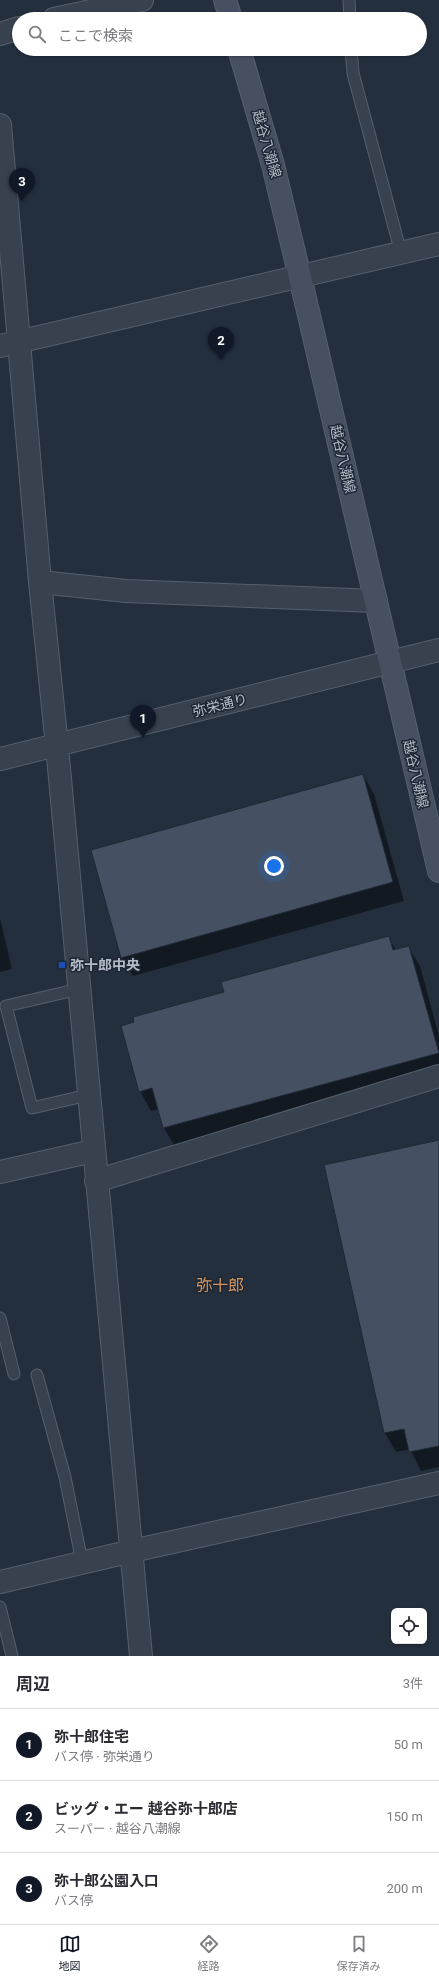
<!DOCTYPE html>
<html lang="ja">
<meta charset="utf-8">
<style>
:root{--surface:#fff;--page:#f7f7f7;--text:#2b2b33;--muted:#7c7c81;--line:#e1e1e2;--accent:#111827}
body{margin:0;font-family:Roboto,"Noto Sans JP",sans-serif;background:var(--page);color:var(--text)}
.controls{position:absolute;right:12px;bottom:12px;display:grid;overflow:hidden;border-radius:6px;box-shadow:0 1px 3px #0004}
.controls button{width:36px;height:36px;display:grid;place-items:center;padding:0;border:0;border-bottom:1px solid var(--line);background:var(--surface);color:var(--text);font:20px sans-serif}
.you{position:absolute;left:274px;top:866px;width:14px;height:14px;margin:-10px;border:3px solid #fff;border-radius:50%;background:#1a73e8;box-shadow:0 0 0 6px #1a73e833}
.badge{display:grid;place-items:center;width:26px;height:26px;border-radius:50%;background:var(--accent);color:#fff;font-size:13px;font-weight:700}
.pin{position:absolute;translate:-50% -33px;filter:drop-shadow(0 1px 2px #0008)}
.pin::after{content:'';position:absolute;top:21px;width:14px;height:12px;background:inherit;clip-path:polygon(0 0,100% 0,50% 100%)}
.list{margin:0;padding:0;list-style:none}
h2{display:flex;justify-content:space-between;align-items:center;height:52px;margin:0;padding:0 16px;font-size:17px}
h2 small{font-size:13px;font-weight:400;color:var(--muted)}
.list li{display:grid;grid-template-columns:26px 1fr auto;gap:12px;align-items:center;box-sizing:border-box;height:72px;padding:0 16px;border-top:1px solid var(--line)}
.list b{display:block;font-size:15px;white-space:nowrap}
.list p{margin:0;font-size:13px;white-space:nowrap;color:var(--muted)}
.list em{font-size:13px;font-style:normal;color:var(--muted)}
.icon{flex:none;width:22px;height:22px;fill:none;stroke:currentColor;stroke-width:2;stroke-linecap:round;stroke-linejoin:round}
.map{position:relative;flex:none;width:439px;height:1656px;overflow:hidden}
.search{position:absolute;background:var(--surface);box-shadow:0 1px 3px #0004;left:12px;right:12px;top:12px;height:44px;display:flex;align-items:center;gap:10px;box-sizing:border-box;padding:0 14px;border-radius:22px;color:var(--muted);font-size:15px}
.sheet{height:268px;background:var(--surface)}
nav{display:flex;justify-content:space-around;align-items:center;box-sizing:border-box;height:56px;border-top:1px solid var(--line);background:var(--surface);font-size:11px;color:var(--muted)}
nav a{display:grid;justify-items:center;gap:2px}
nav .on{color:var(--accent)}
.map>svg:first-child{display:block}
.shadow{fill:#0007}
.building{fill:#455162;stroke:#1f2835}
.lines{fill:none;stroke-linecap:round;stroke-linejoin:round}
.service-casing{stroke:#565f6c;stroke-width:13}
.minor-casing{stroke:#565f6c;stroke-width:24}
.tertiary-casing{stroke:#565f6c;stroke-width:24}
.secondary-casing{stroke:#565f6c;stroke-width:24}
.service{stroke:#38414e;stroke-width:11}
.minor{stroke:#38414e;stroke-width:22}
.tertiary{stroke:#38414e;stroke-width:22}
.secondary{stroke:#465061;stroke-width:22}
.transit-dot{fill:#1a4fb4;stroke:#1d2633;stroke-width:1.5}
.labels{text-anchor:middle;stroke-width:3;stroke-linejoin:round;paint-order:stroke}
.street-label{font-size:14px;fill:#b4bcc9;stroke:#1d2633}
.poi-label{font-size:14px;font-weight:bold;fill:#b4bcc9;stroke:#1d2633;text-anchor:start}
.quarter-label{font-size:16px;fill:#d59563;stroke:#1d2633}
</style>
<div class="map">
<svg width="439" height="1656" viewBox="0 0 439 1656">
<rect width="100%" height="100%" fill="#242f3e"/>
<path class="shadow" d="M363 775 374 794 404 901 133 976 122 957Z
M0 918 12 969 0 972Z
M388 937 396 950 408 947 420 966 439 1036V1075L175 1147 164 1128 159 1109 151 1111 140 1091 225 992Z
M439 1141V1467L421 1471 410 1449 396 1452 385 1433 325 1166Z"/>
<path class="building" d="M363 774 393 882 121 958 91 850Z
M389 936 393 950 409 946 439 1053 163 1128 152 1088 139 1092 121 1026 134 1022 133 1017 224 992 221 982Z
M439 1140V1446L409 1452 404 1429 384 1433 324 1165Z"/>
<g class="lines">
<g class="service-casing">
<path id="service" d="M349 0 350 19
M351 49 353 73 401 253
M79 989 6 1006 32 1108 88 1095
M0 1318 14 1374
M37 1375 65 1477 82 1562
M0 1607 12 1656"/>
</g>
<g class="minor-casing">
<path id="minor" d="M54 19 142 0
M0 34 19 28
M0 346 439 244
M40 582 126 591 376 601
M0 1172 93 1151
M96 1181 439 1076
M0 1582 132 1551"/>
</g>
<g class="tertiary-casing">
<path id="tertiary" d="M0 125 40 582 57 746 141 1656
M0 759 439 650
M132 1551 439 1483"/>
</g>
<g class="secondary-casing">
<path id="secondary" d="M225 0 231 19
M239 49 273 165 300 277 439 871"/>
</g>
<use href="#service" class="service"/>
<use href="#minor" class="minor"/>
<use href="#tertiary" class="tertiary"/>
<use href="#secondary" class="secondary"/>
</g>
<rect class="transit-dot" x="58" y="961" width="8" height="8" rx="2"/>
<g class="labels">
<g class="street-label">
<text transform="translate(267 144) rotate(74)" y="5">越谷八潮線</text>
<text transform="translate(343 459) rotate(77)" y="5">越谷八潮線</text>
<text transform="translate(220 705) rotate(-14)" y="5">弥栄通り</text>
<text transform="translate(416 774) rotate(77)" y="5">越谷八潮線</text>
</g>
<g class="poi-label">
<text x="70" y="970">弥十郎中央</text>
</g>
<g class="quarter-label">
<text x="220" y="1291">弥十郎</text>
</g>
</g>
</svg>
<div class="controls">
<button><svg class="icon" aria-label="locate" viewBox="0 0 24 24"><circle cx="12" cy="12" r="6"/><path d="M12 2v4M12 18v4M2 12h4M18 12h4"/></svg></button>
</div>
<div class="you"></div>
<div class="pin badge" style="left:143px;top:738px">1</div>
<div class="pin badge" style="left:221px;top:360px">2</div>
<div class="pin badge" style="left:22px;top:201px">3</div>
<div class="search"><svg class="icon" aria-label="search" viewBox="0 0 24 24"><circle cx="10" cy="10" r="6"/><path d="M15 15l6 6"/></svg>ここで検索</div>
</div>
<section class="sheet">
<h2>周辺<small>3件</small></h2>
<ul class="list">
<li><span class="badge">1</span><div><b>弥十郎住宅</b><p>バス停 · 弥栄通り</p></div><em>50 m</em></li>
<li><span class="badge">2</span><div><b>ビッグ・エー 越谷弥十郎店</b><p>スーパー · 越谷八潮線</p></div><em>150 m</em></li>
<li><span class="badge">3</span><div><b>弥十郎公園入口</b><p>バス停</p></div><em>200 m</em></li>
</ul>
</section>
<nav>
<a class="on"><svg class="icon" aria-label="map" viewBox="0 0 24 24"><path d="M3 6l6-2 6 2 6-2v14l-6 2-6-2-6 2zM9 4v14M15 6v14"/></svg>地図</a>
<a><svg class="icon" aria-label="directions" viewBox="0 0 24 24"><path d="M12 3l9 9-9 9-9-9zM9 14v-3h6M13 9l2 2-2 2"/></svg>経路</a>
<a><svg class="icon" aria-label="saved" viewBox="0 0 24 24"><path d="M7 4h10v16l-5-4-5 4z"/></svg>保存済み</a>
</nav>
